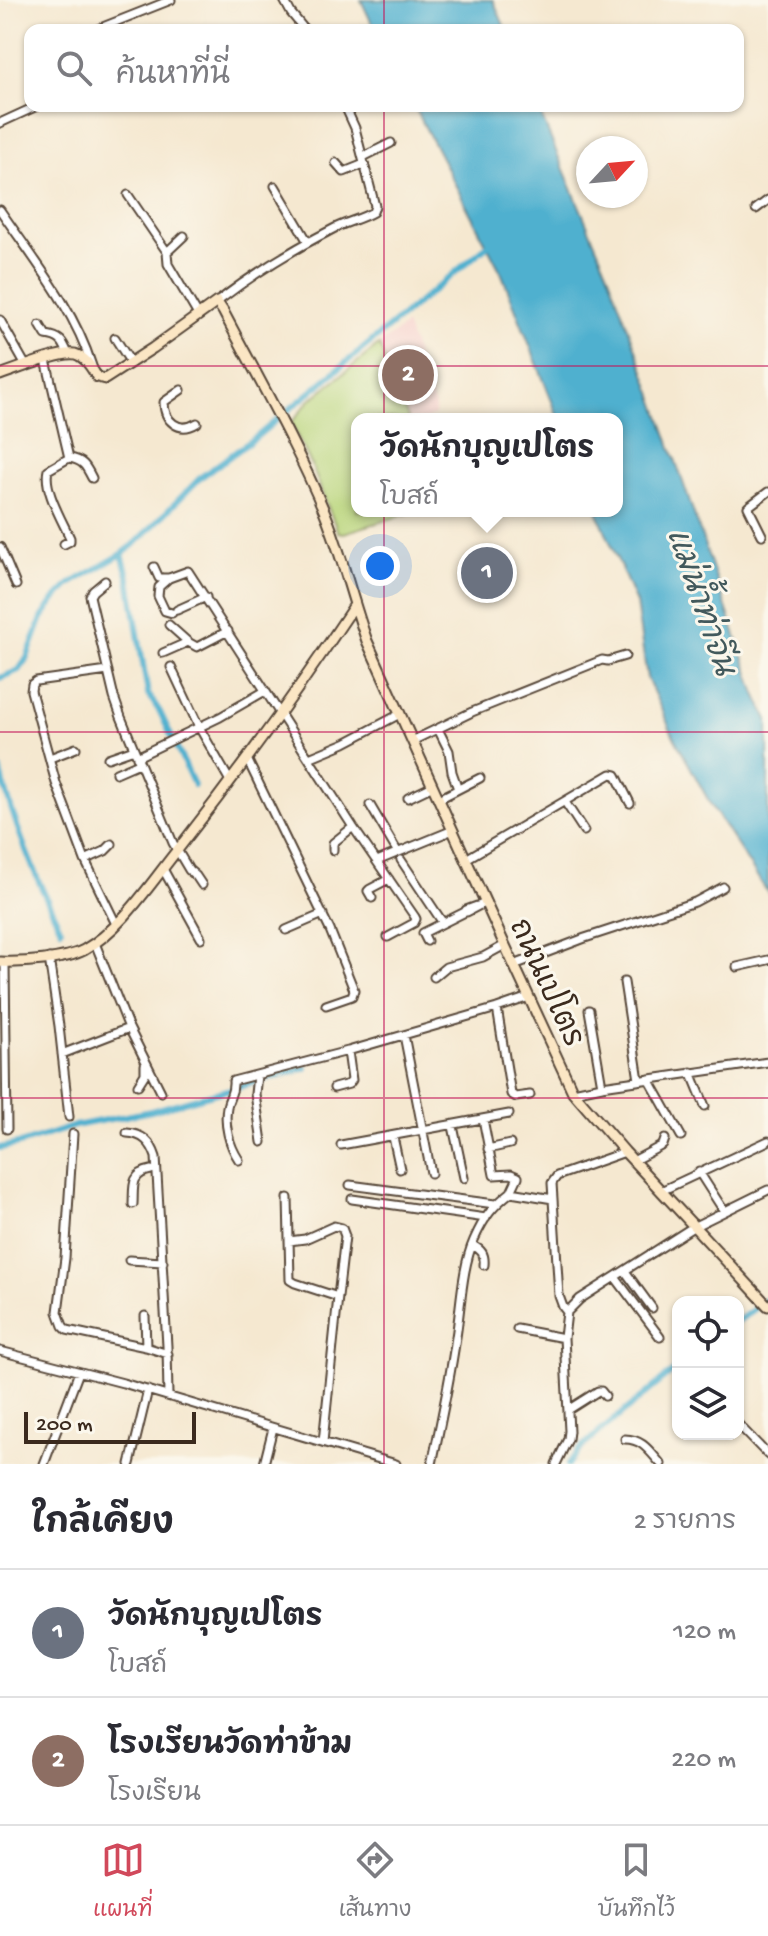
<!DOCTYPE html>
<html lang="th">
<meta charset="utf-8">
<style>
:root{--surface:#fff;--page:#f7f7f7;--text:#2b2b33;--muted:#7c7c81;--line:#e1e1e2;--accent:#d1495b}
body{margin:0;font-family:"Gochi Hand","Playpen Sans Thai",sans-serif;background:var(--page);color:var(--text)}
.controls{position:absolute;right:24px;bottom:24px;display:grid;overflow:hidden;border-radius:16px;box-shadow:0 2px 6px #0004}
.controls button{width:72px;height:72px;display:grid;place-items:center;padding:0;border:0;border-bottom:2px solid var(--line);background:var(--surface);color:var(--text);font:40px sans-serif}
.compass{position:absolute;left:576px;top:136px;width:72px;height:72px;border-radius:50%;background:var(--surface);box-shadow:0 2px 6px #0004;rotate:64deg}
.scale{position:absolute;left:24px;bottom:20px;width:172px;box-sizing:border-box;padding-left:8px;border:4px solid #3b2a1e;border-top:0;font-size:22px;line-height:28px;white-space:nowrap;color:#3b2a1e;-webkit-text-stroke:6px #fbf7ec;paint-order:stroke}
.you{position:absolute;left:380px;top:566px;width:28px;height:28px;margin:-20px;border:6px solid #fff;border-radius:50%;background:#1a73e8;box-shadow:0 0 0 12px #1a73e833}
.badge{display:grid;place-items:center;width:52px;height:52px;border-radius:50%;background:var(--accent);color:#fff;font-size:26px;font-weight:700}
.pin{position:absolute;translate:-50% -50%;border:4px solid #fff;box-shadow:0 2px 8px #0006}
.popup{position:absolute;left:351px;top:413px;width:272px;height:104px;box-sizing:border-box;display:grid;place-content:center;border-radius:16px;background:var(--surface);filter:drop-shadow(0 2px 6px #0005);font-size:26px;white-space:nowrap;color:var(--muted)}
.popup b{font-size:30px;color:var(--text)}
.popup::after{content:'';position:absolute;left:50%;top:100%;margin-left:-16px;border:16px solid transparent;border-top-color:var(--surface)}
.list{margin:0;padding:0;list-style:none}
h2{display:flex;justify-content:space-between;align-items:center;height:104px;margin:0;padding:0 32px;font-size:34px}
h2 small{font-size:26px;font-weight:400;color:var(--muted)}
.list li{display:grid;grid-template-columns:52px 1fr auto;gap:24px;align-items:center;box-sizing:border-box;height:128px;padding:0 32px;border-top:2px solid var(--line)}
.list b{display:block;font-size:30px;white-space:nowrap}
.list p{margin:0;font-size:26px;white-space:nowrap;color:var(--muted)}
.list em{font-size:26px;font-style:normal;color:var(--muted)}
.icon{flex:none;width:44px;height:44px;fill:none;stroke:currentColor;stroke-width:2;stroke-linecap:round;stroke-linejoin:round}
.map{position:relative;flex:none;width:768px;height:1464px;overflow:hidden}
.search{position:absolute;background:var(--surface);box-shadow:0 2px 6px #0004;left:24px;right:24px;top:24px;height:88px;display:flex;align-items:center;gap:20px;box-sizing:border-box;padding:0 28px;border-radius:16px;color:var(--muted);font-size:30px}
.sheet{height:360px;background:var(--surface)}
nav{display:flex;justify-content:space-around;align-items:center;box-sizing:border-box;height:112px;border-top:2px solid var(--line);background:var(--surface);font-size:22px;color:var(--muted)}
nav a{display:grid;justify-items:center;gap:4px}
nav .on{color:var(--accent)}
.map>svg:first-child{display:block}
.built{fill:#f7d0cc}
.green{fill:#b9d57b;stroke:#7a804c;stroke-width:2}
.water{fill:#50b0cf;stroke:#466d76;stroke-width:2}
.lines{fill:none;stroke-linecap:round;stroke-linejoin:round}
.canal{stroke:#50b0cf;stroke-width:6}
.street-casing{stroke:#574639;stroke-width:11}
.secondary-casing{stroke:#574639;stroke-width:13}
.street{stroke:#fff;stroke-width:7}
.secondary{stroke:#fbe6c4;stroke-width:9}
.grid{fill:none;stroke:#c2185b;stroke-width:2;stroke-opacity:0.55}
.labels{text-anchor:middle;stroke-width:6;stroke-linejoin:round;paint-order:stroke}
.street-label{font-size:30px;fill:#3b2a1e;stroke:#fbf7ec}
.water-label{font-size:32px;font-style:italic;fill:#42595c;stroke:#fbf7ec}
</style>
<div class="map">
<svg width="768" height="1464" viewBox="0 0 768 1464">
<rect width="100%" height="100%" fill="#fbf7ec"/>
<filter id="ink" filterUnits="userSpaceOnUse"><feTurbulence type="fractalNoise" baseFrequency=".0125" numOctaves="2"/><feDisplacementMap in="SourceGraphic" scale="16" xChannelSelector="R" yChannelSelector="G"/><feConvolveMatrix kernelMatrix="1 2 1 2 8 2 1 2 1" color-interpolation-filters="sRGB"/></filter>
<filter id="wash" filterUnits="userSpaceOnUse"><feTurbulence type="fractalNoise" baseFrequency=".006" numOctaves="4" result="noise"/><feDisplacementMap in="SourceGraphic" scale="32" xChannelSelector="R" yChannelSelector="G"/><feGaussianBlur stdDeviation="1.8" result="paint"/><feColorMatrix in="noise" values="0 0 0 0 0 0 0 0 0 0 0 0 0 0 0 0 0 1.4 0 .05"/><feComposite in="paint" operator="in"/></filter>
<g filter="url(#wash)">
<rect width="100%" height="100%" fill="#f5e8d0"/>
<path class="built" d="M406 325 435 406V415L425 419H408L379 345Z"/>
<path class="green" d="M379 345 408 419H357V511H416L344 533 338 532 311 464 291 423 309 401Z"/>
<path class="water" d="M361 0H493L506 30H375Z
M414 106H537L609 276 655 401 756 694 768 720V893L711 805 675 739 647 678 636 603 597 511H617V419H559L501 272Z"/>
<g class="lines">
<path class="canal" d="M122 554 129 579 148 694 160 712 194 785
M0 678 19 670 27 658 42 618 54 600 70 584 122 554 137 542 201 477 255 438 493 241
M0 769C14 825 35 877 61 929
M0 1148 23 1143 75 1126 151 1111 306 1068
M738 1321 768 1299
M568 1464 584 1445 678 1367"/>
</g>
</g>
<g filter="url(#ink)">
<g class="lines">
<g class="street-casing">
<path id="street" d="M284 0 291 13 305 30
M95 30 171 0
M0 123 37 106
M363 157 391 143
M336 163 344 172 364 164
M275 186 308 242
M128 195 167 252
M756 209 768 200
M0 210C34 260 74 308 92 366
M184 236 167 252 168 264 198 315
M217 302C253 274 292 250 333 229 346 222 361 219 373 212L375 206 355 128 345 106
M0 320 26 366
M40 325 46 335C60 337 63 341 68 354
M115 338 131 363
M46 360 69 458 48 470C43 489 62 520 70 538V541L64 544
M181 390 164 402C164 421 179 434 197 423
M69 458C83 460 86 466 92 478
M762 535 748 507 768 492
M0 547 16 585
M154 567 159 578H168
M105 581 93 591 90 596 114 697 121 717 173 843 189 870 196 876 202 885
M177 610 206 597
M172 613 165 611 158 596 159 587 169 578 188 571 353 827 415 917 416 919 414 923 388 937
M169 625 188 642 197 647 228 631
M163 653 188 642
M171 667 199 727 230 781
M108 671 36 681 32 684 31 691 56 783 85 860 116 924
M438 729 449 751 452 772 458 789
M412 741 472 712 602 660 608 661 625 656
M137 757 220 717 265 691
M50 758 76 748
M108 758 134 749
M309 758 345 743 400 714
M247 759 330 930 354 990 352 996 326 1005
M116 773 139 763
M408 798 433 786
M439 799 480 778
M565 802 584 831
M370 805 397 851
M333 850V843L353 827
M466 859 611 774 616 775 630 803
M85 860 105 851 112 844
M401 860 443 923
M377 861 453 830
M163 869 201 938
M372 898 368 891 370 889 389 879
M477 906 466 910 465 912H467L486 902
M286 930 323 914
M427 941 423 933 465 912
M95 943 129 1028 161 1092
M49 958 59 1026 69 1117
M5 963 7 1129
M514 965 585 938 695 902 723 887
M737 967 768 960
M434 977 446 967 483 957 505 945
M624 982 639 1080
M497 1008 511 1094 516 1097 530 1095
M589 1010 602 1086
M404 1035 431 1173
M62 1054 129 1028
M691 1072 705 1106
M257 1075 255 1094 262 1142
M649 1079 681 1136
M138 1085 145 1074V1065
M334 1088 349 1084 352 1080 348 1051
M573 1092 602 1086 768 1062
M483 1119 494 1175 511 1174 518 1177 511 1192
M453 1126 464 1178
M127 1133C143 1134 151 1142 156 1157L167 1346 168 1396
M73 1134 65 1258 58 1312 63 1326 67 1330 146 1347 168 1354
M393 1137 400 1169
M341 1145 509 1114
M488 1149 510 1144
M239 1160C229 1145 224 1125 227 1107 229 1095 234 1095 233 1081L348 1051 497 1008 529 997
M633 1161 663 1145 665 1139
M699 1172 724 1211
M350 1185 495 1204
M661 1191 768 1141
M288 1198 290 1280 295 1283 338 1297 323 1442
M352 1199 486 1218
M133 1204C134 1187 130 1174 151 1170
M289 1241 305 1239 334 1226 342 1228 345 1236 338 1297
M472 1245C482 1250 485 1254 484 1265
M129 1260 163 1262
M625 1271 652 1308
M615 1277 660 1337
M567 1312 563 1307 559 1296 552 1183 557 1176 625 1152
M145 1316 146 1347
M517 1329 564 1338
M0 1351 123 1383 396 1464
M568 1410 598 1391H601L605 1396
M738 1424 768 1455
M625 1439C643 1439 650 1452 661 1464
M44 1464 79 1372
M130 1464 148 1390
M264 1464 273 1428
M432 1464C441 1422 450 1380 456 1337 461 1306 462 1267 474 1240 484 1217 493 1206 511 1192L553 1199
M556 1464 568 1439 569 1431 564 1338 567 1312 580 1299 693 1227 768 1190"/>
</g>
<g class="secondary-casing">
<path id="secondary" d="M0 375C15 370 61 351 75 354 86 357 92 369 97 377L105 379 153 348 217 302 223 311C258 378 296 444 325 513 342 555 352 599 367 641L502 939 573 1092 625 1152 768 1306
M0 962C22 963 65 960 84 950 122 929 152 881 179 848 241 769 299 689 354 606"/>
</g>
<use href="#street" class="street"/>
<use href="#secondary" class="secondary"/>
</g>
</g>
<path class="grid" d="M384 0V30M384 106V1464M0 366H768M0 732H768M0 1098H768"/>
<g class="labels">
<g class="street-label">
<text transform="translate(548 982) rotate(65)" y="10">ถนนเปโตร</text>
</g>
<g class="water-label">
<text transform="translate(703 601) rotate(71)" y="11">แม่น้ำท่าจีน</text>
</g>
</g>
</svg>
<div class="controls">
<button><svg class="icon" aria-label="locate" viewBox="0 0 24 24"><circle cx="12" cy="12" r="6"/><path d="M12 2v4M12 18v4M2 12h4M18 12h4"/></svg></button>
<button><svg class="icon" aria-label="layers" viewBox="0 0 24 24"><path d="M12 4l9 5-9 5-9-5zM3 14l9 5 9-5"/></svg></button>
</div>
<svg class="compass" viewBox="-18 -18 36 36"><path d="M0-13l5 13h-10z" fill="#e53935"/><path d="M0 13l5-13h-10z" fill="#7c7c81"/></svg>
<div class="scale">200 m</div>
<div class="you"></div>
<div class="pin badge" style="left:487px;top:573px;background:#6b7280">1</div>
<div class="popup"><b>วัดนักบุญเปโตร</b>โบสถ์</div>
<div class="pin badge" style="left:408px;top:375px;background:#8d6e63">2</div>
<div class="search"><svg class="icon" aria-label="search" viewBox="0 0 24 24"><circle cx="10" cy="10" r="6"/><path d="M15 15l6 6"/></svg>ค้นหาที่นี่</div>
</div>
<section class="sheet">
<h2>ใกล้เคียง<small>2 รายการ</small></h2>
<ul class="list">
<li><span class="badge" style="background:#6b7280">1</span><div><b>วัดนักบุญเปโตร</b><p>โบสถ์</p></div><em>120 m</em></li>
<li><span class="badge" style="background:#8d6e63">2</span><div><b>โรงเรียนวัดท่าข้าม</b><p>โรงเรียน</p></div><em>220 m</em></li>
</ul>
</section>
<nav>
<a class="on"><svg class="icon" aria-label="map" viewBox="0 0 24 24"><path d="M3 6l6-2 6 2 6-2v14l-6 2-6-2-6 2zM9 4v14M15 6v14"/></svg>แผนที่</a>
<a><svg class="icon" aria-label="directions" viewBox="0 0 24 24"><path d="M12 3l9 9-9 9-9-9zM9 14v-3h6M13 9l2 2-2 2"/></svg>เส้นทาง</a>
<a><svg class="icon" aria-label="saved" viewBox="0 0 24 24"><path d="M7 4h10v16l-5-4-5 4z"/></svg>บันทึกไว้</a>
</nav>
